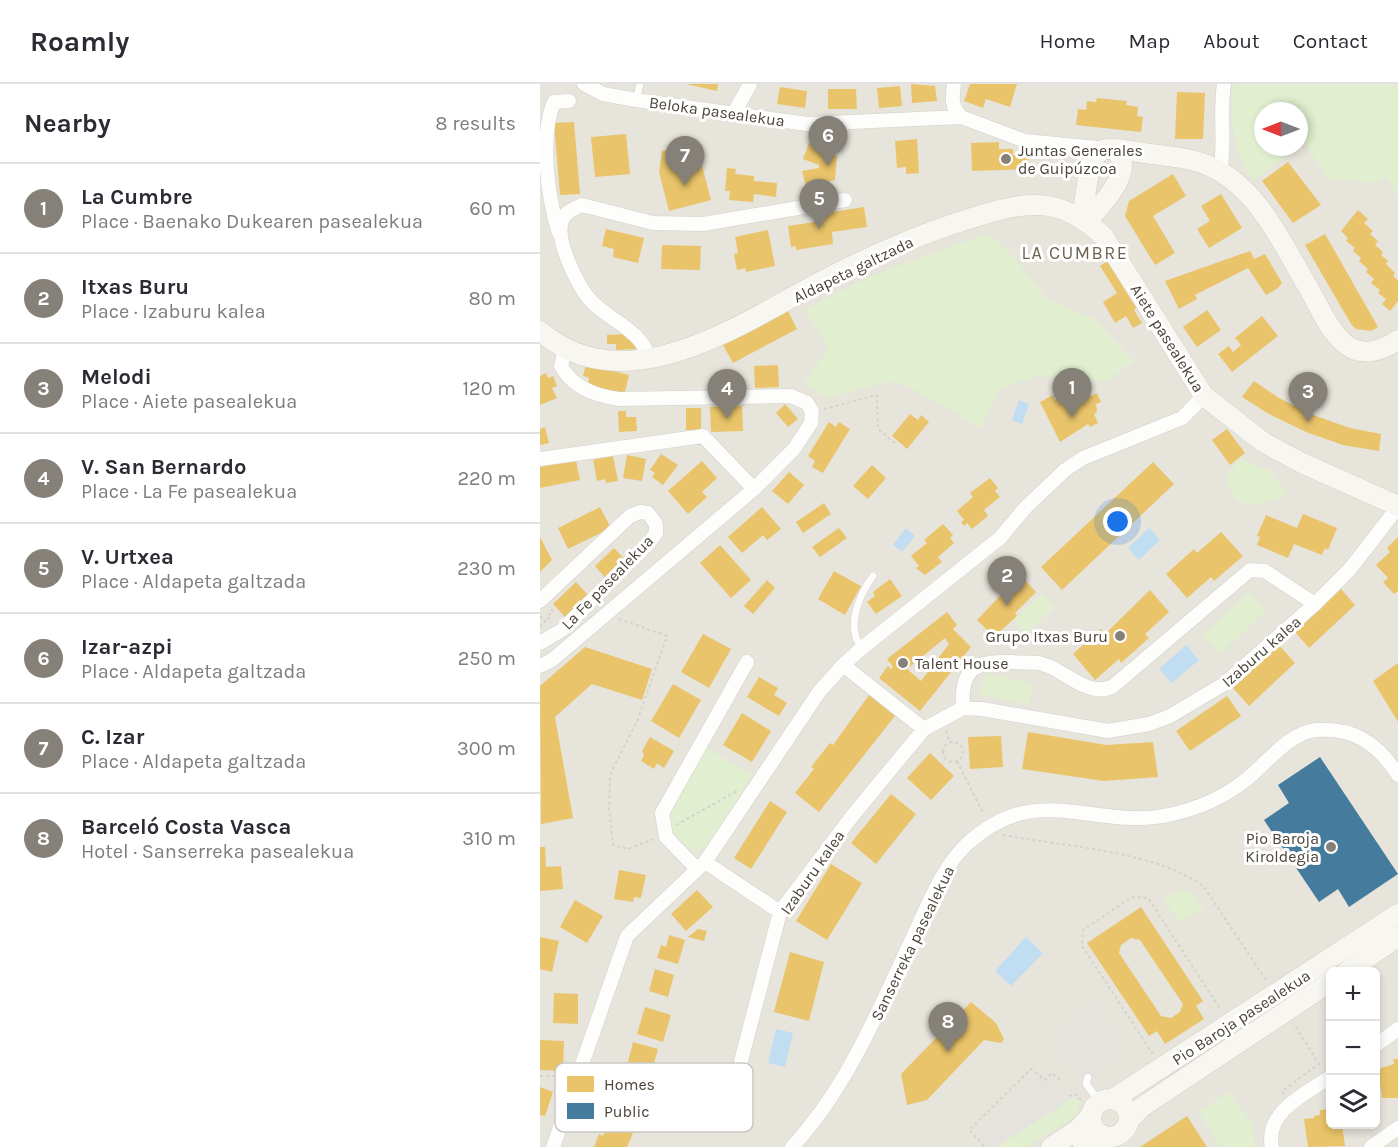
<!DOCTYPE html>
<meta charset="utf-8">
<style>
:root{--surface:#fff;--page:#f2f2f3;--text:#2b2b33;--muted:#7c7c81;--line:#e1e1e2;--accent:#868178}
body{margin:0;font-family:Karla,sans-serif;background:var(--page);color:var(--text)}
.controls{position:absolute;right:18px;bottom:18px;display:grid;overflow:hidden;border-radius:9px;box-shadow:0 3px 9px #0003}
.controls button{width:54px;height:54px;display:grid;place-items:center;padding:0;border:0;border-bottom:2px solid var(--line);background:var(--surface);color:var(--text);font:30px sans-serif}
.compass{position:absolute;left:714px;top:18px;width:54px;height:54px;border-radius:50%;background:var(--surface);box-shadow:0 3px 9px #0003;rotate:270deg}
.you{position:absolute;left:578px;top:438px;width:21px;height:21px;margin:-15px;border:4px solid #fff;border-radius:50%;background:#1a73e8;box-shadow:0 0 0 9px #1a73e833}
.badge{display:grid;place-items:center;width:39px;height:39px;border-radius:50%;background:var(--accent);color:#fff;font-size:20px;font-weight:700}
.pin{position:absolute;translate:-50% -50px;filter:drop-shadow(0 2px 3px #0008)}
.pin::after{content:'';position:absolute;top:32px;width:21px;height:18px;background:inherit;clip-path:polygon(0 0,100% 0,50% 100%)}
.list{margin:0;padding:0;list-style:none}
h2{display:flex;justify-content:space-between;align-items:center;height:78px;margin:0;padding:0 24px;font-size:26px}
h2 small{font-size:20px;font-weight:400;color:var(--muted)}
.list li{display:grid;grid-template-columns:39px 1fr auto;gap:18px;align-items:center;box-sizing:border-box;height:90px;padding:0 24px;border-top:2px solid var(--line)}
.list b{display:block;font-size:22px;white-space:nowrap}
.list p{margin:0;font-size:20px;white-space:nowrap;color:var(--muted)}
.list em{font-size:20px;font-style:normal;color:var(--muted)}
.icon{flex:none;width:33px;height:33px;fill:none;stroke:currentColor;stroke-width:2;stroke-linecap:round;stroke-linejoin:round}
.map{position:relative;flex:none;width:858px;height:1063px;overflow:hidden}
header{display:flex;align-items:center;gap:36px;box-sizing:border-box;height:84px;padding:0 30px;background:var(--surface);border-bottom:2px solid var(--line)}
header strong{font-size:28px}
nav{display:flex;gap:33px;margin-inline-start:auto;font-size:21px}
main{display:flex}
aside{flex:1;background:var(--surface)}
.map>svg:first-child{display:block}
.residential{fill:#e7e4dc;fill-rule:evenodd}
.green{fill:#e1eecf}
.parking{fill:#e6e3df}
.water{fill:#c0ddf1}
.homes{fill:#e9c46a;fill-rule:evenodd}
.public{fill:#457b9d}
.lines{fill:none;stroke-linecap:round;stroke-linejoin:round}
.lane-casing{stroke:#d2d0cb;stroke-width:8}
.street-casing{stroke:#d2d0cb;stroke-width:15}
.secondary-casing{stroke:#d3cfc5;stroke-width:21}
.path{stroke:#d3d2cc;stroke-width:2;stroke-dasharray:3 3;stroke-linecap:butt}
.lane{stroke:#fdfdfc;stroke-width:7}
.street{stroke:#fdfdfc;stroke-width:14}
.secondary{stroke:#f7f6f1;stroke-width:20}
.poi-dot{fill:#868178;stroke:#fff;stroke-width:2}
.labels{text-anchor:middle;stroke-width:6;stroke-linejoin:round;paint-order:stroke}
.street-label{font-size:16px;fill:#4b4439;stroke:#fff}
.poi-label{font-size:16px;fill:#4b4439;stroke:#fff;text-anchor:start}
.neighbourhood-label{font-size:18px;letter-spacing:1.5px;fill:#6e6250;stroke:#fff}
.key{fill:#fff;stroke:#c9c7c4;stroke-width:1.5}
.key-label{font-size:16px;fill:#4b4439}
</style>
<header>
<strong>Roamly</strong>
<nav><a>Home</a><a>Map</a><a>About</a><a>Contact</a></nav>
</header>
<main>
<aside>
<h2>Nearby<small>8 results</small></h2>
<ul class="list">
<li><span class="badge">1</span><div><b>La Cumbre</b><p>Place · Baenako Dukearen pasealekua</p></div><em>60 m</em></li>
<li><span class="badge">2</span><div><b>Itxas Buru</b><p>Place · Izaburu kalea</p></div><em>80 m</em></li>
<li><span class="badge">3</span><div><b>Melodi</b><p>Place · Aiete pasealekua</p></div><em>120 m</em></li>
<li><span class="badge">4</span><div><b>V. San Bernardo</b><p>Place · La Fe pasealekua</p></div><em>220 m</em></li>
<li><span class="badge">5</span><div><b>V. Urtxea</b><p>Place · Aldapeta galtzada</p></div><em>230 m</em></li>
<li><span class="badge">6</span><div><b>Izar-azpi</b><p>Place · Aldapeta galtzada</p></div><em>250 m</em></li>
<li><span class="badge">7</span><div><b>C. Izar</b><p>Place · Aldapeta galtzada</p></div><em>300 m</em></li>
<li><span class="badge">8</span><div><b>Barceló Costa Vasca</b><p>Hotel · Sanserreka pasealekua</p></div><em>310 m</em></li>
</ul>
</aside>
<div class="map">
<svg width="858" height="1063" viewBox="0 0 858 1063">
<rect width="100%" height="100%" fill="#f4f2ee"/>
<path class="residential" d="M0 0H858V1063H0ZM723 27H759V63H723ZM790 888H836V1040H790Z"/>
<path class="green" d="M694 0H858V112L846 94 833 99 788 95 765 59 759 63V27H723V63H759L712 97C693 67 689 35 694 0Z
M448 149 473 172 508 216 553 234 594 277 566 298 495 292 460 306 441 344 368 302 349 298 286 314 264 299 288 265 265 225 331 192Z
M701 374 730 387 749 412 706 422 694 413 685 395Z
M709 508 726 527 681 569 663 551Z
M502 509 515 523 487 550 474 536Z
M445 589 493 599 489 621 440 611Z
M167 664 212 691 167 763 158 767C139 762 129 748 130 729Z
M641 805 654 812 664 824 640 839 623 815Z
M689 1008 712 1040 715 1063H680L659 1027Z
M531 1015 541 1017 535 1033 487 1063H456Z"/>
<path class="parking" d="M553 919 577 958 568 963 574 975 544 997 515 959Z
M500 988 527 1017 456 1063H445L437 1049Z"/>
<path class="water" d="M479 316 489 320 482 340 472 336Z
M366 444 375 452 362 468 353 461Z
M609 444 620 456 599 476 588 464Z
M646 561 659 576 632 599 619 585Z
M486 853 503 869 471 902 455 887Z
M236 945 253 949 245 983 228 979Z"/>
<path class="homes" d="M146 0H178L177 7Z
M371 0 395 2 397 17 372 19Z
M430 0H477L470 23 446 15 443 24 424 17Z
M360 2 362 22 339 24 337 4Z
M240 3 267 7 265 24 237 20Z
M288 5H316L317 25H288Z
M637 8 665 9 663 55H635Z
M557 14 587 17 586 21 598 23 597 32 603 33 601 48 536 41 538 25 546 26 547 17 556 18Z
M34 38 40 110 20 111 14 39Z
M86 50 90 90 55 93 51 53Z
M377 55 379 89 366 90V83L357 84 355 57Z
M459 58V65H473V71L489 70V85L432 87 431 59Z
M156 59 171 116 129 127 119 88 122 67Z
M269 59 297 72 295 96 266 103 262 87 279 84V81L263 75Z
M748 78 781 121 753 139 722 97Z
M187 84 196 85 195 90 214 92V97L237 99 236 113 214 110 213 118 189 116 190 107H185Z
M633 90 646 112 613 132 635 169 615 181 585 132 589 117Z
M681 110 702 144 669 164 657 145 670 137 661 122Z
M324 123 327 143 292 148 293 160 256 166V162L251 163 248 142 275 138 274 131Z
M818 126 828 135 824 139 833 147 830 150 838 157 835 161 843 168 841 171 848 177 846 180 855 189 853 192 858 196V217L850 227 842 220 846 215 838 209 840 206 831 199 834 195 826 188 828 185 819 177 821 174 813 167 815 164 806 157 808 154 801 147Z
M66 145 104 154 98 179 73 173 74 165 62 162Z
M228 146 235 182 206 188 205 184 197 186 194 170 198 169 195 153Z
M785 150 838 243 831 247 816 245 811 240 765 161Z
M122 161 161 162 160 186 121 185Z
M710 167 714 175 725 170 742 199 738 204 726 211 708 184 655 211 657 215 639 225 625 197Z
M568 177 597 223 594 226 602 239 593 244 586 232 575 239 563 218 577 209 560 182Z
M667 226 681 246 657 263 643 243Z
M248 227 257 245 193 279 183 261Z
M722 232 738 252 692 288 678 270 689 262 693 268 701 261 695 254Z
M86 250V255H96V265L76 266V260H67V251Z
M46 280 89 291 84 312 48 301 49 294 43 292Z
M238 281 239 303 215 304 214 282Z
M6 289 8 294 13 292 17 302 12 304 17 314 0 321V292Z
M714 297 739 314 773 331 810 344 841 350 839 367 803 361 766 348 729 330 702 313Z
M532 308 534 314 546 308 552 312 557 309 561 318 556 320 557 328 554 330 558 339 550 343 548 340 520 358 500 318 513 311 515 316Z
M245 320 258 335 248 343 236 329Z
M202 322 203 347 171 348 170 323Z
M146 324H161V346H146Z
M78 327H86V333H96L97 347 79 348Z
M370 330 378 336 381 331 389 338 367 365 352 352Z
M289 338 296 343 299 338 310 345 283 389 272 383 275 377 268 372Z
M5 343 9 359 0 361V345Z
M687 345 705 369 690 381 672 356Z
M121 370 138 381 123 401 112 393 115 389 110 386Z
M87 371 106 375 102 397 83 394Z
M73 372 78 397 66 399 65 395 57 397 53 376Z
M36 376 40 396 0 404V383Z
M162 377 177 394 162 408 167 413 148 430 128 407Z
M613 378 634 400 522 506 501 483Z
M332 381 346 394 328 415 313 402Z
M249 388 264 401 248 420 232 407Z
M450 394 458 404 455 407 460 413 444 426 448 432 432 445 427 439 424 442 421 438 424 436 417 427 433 413 430 409Z
M284 419 291 430 263 449 256 438Z
M60 423 71 444 28 465 18 444Z
M222 423 241 445 227 456 223 451 202 469 188 453Z
M763 430 797 444 788 466 785 464 782 471 754 460 748 474 717 461 720 453 717 452 726 431 757 444Z
M403 440 413 451 410 454 414 459 398 473 402 478 385 491 376 484 379 482 371 472 387 459 384 456Z
M299 444 307 454 280 473 272 463Z
M681 448 703 472 674 497 671 493 647 514 626 490 654 465 657 469Z
M0 453 12 476 0 488Z
M858 453V507L854 510 843 498 848 494 836 481 850 468 847 464Z
M180 461 211 496 191 514 160 479Z
M74 464 87 478 67 496 55 482Z
M294 487 321 502 305 531 278 515Z
M480 491 496 508 475 529 477 532 454 553 437 536Z
M350 495 362 512 336 530 327 518 335 512 333 508Z
M227 496 235 504 213 530 204 522Z
M36 498 51 514 28 536 13 520Z
M801 505 815 521 769 564 755 548Z
M610 506 629 528 605 550 609 554 581 579 579 575 555 596 533 570 561 545 565 550Z
M407 528 417 541 413 545 431 563 380 627 339 594 348 582 351 585 353 583 347 575ZM405 554 409 560 381 597 367 585Z
M163 550 191 565 169 604 141 588Z
M739 561 755 579 709 622 693 604Z
M45 563 112 585 102 616 52 600 15 633 33 734 1 740 0 602Z
M858 579V638L833 597Z
M219 593 238 604 234 611 247 619 239 632 207 613Z
M133 600 161 616 139 654 111 637Z
M329 611 355 632 279 728 255 709 274 685 271 683 290 659 293 661Z
M687 612 701 632 650 667 636 647Z
M202 629 231 647 212 678 183 661Z
M488 648 566 661 613 658 618 693 564 697 482 685Z
M461 652 463 683 430 685 428 653Z
M110 653 134 667 124 684 117 679 114 685 101 677 104 671 102 667Z
M390 669 414 692 391 716 367 694Z
M351 710 376 730 336 780 311 759Z
M230 717 247 728 211 785 194 774Z
M0 763H5L6 783 21 782 23 805 0 807Z
M291 780 322 799 287 856 256 837Z
M79 786 106 791 101 814 94 813 93 818 74 815Z
M157 806 173 823 146 847 131 830Z
M35 816 63 832 47 859 20 843Z
M601 823 663 917 656 922 664 935 625 960 617 947 609 952 547 859ZM591 854 600 856 643 920 640 928 631 934 621 932 579 869 581 861Z
M158 845 167 847 164 857 148 853Z
M129 851 145 856 138 880 117 874 121 861 126 863Z
M0 853 19 857 12 888 0 885Z
M250 868 284 878 269 937 234 928Z
M115 885 134 891 128 913 109 907Z
M14 909 38 910V940L13 939Z
M431 918 456 939 464 955 461 959 444 956 387 1016 367 1021 361 990Z
M105 923 131 931 123 958 97 950Z
M0 956 24 957 23 987 0 986Z
M93 958 118 965 109 996 86 985Z
M853 975H858V1014H842L838 985 854 980Z
M0 1003 13 1008 5 1032 0 1031Z
M789 1025 790 1040H802L805 1062 768 1063 764 1035 774 1034V1032L780 1031V1026Z
M647 1032 667 1063H600Z
M71 1034 95 1044 87 1063H54L59 1050 63 1052Z"/>
<path class="public" d="M780 673 858 790 809 823 798 805 779 818 724 736 749 719 738 701Z"/>
<g class="lines">
<g class="lane-casing">
<path id="lane" d="M96 16 100 0
M322 564C305 544 319 511 333 492
M548 993 546 1000 560 1018"/>
</g>
<g class="street-casing">
<path id="street" d="M44 0 63 10 96 16 267 40 421 33
M414 0C412 14 411 22 421 33L485 57 567 65
M194 29 210 0
M680 88C686 59 679 30 684 0
M19 149C7 112 0 51 14 18L29 17
M109 274C101 246 72 238 52 218 38 204 13 153 23 134 27 127 35 124 42 121L113 139 163 140 305 116
M0 375 163 352 214 405
M0 517 90 432 100 428 108 429 116 440V449L109 459 22 546 0 559
M303 581 384 645
M0 582 12 576 214 405 254 365 271 339 272 328 267 319 251 312 79 315C56 312 33 304 21 282L25 265
M423 624C420 584 435 577 472 578 481 579 491 578 499 579 524 584 546 614 572 603L710 486 725 487 775 520
M165 778 240 828
M157 785 126 753 122 729 207 578
M836 961 858 945
M203 998 201 977 240 828 313 731 384 645 423 624 442 625 568 647 609 640 630 632 684 600 775 520 810 485 858 423
M13 1063 87 852 165 778 279 608 303 581 322 564 460 454 486 423 525 386 543 374 642 334 664 312
M252 1063C307 1004 338 927 372 855 387 824 401 785 426 761 498 693 555 749 633 730 659 724 682 714 703 698 725 682 747 649 776 646 814 643 838 660 858 691
M732 1063C724 1028 767 1009 790 993
M831 1063 858 1044"/>
</g>
<g class="secondary-casing">
<path id="secondary" d="M543 133C545 117 547 66 567 65 577 64 589 67 599 68 619 72 642 72 662 79 717 99 741 158 769 205 779 222 788 245 804 259 821 274 842 267 858 256
M547 137C562 121 598 84 574 65
M0 247C85 321 201 240 280 198 326 174 373 153 422 137 479 119 517 107 564 153L664 312 723 358 762 379 858 422
M806 888 858 853
M551 1034a19 19 0 1 1 38 0a19 19 0 1 1-38 0Z
M573 1015 858 830
M589 1036 602 1023 790 898
M511 1063 537 1046 551 1031
M543 1063 566 1053"/>
</g>
<path class="path" d="M284 325 337 311 338 345 356 360
M11 525 13 527 7 533 12 538
M0 532 5 537 0 543
M79 535 127 552 98 635 70 691 69 724 73 761 88 765 114 755
M406 647 410 659
M403 668a10 10 0 1 1 20 0a10 10 0 1 1-20 0Z
M417 677 444 731
M136 741 197 707
M463 751C521 762 618 767 664 803L726 896
M613 970 542 862 543 846 592 813 608 814 681 926
M0 992H14
M744 1010 742 1007 779 980 754 940
M529 1012 535 1010 543 1018
M579 1061 594 1050
M444 1062 429 1046 491 985 505 996 512 989 520 996"/>
<use href="#lane" class="lane"/>
<use href="#street" class="street"/>
<use href="#secondary" class="secondary"/>
</g>
<g class="poi-dot">
<circle cx="466" cy="75" r="6"/>
<circle cx="580" cy="552" r="6"/>
<circle cx="363" cy="579" r="6"/>
<circle cx="791" cy="763" r="6"/>
</g>
<g class="labels">
<g class="street-label">
<text transform="translate(177 27) rotate(8)" y="6">Beloka pasealekua</text>
<text transform="translate(313 185) rotate(-26)" y="6">Aldapeta galtzada</text>
<text transform="translate(628 254) rotate(58)" y="6">Aiete pasealekua</text>
<text transform="translate(67 498) rotate(-46)" y="6">La Fe pasealekua</text>
<text transform="translate(721 567) rotate(-41)" y="6">Izaburu kalea</text>
<text transform="translate(272 788) rotate(-55)" y="6">Izaburu kalea</text>
<text transform="translate(372 859) rotate(-64)" y="6">Sanserreka pasealekua</text>
<text transform="translate(701 933) rotate(-33)" y="6">Pio Baroja pasealekua</text>
</g>
<g class="poi-label">
<text x="478" y="72">Juntas Generales<tspan x="478" dy="18">de Guipúzcoa</tspan></text>
<text x="568" y="558" text-anchor="end">Grupo Itxas Buru</text>
<text x="375" y="585">Talent House</text>
<text x="779" y="760" text-anchor="end">Pio Baroja<tspan x="779" dy="18">Kiroldegia</tspan></text>
</g>
<g class="neighbourhood-label">
<text x="535" y="175">LA CUMBRE</text>
</g>
</g>
<rect x="15" y="979" width="198" height="69" rx="9" class="key"/>
<rect x="27" y="992" width="27" height="16" fill="#e9c46a"/>
<rect x="27" y="1019" width="27" height="16" fill="#457b9d"/>
<g class="key-label">
<text x="64" y="1006">Homes</text>
<text x="64" y="1033">Public</text>
</g>
</svg>
<div class="controls">
<button>+</button>
<button>−</button>
<button><svg class="icon" aria-label="layers" viewBox="0 0 24 24"><path d="M12 4l9 5-9 5-9-5zM3 14l9 5 9-5"/></svg></button>
</div>
<svg class="compass" viewBox="-18 -18 36 36"><path d="M0-13l5 13h-10z" fill="#e53935"/><path d="M0 13l5-13h-10z" fill="#7c7c81"/></svg>
<div class="you"></div>
<div class="pin badge" style="left:532px;top:334px">1</div>
<div class="pin badge" style="left:467px;top:522px">2</div>
<div class="pin badge" style="left:768px;top:338px">3</div>
<div class="pin badge" style="left:187px;top:335px">4</div>
<div class="pin badge" style="left:279px;top:145px">5</div>
<div class="pin badge" style="left:288px;top:82px">6</div>
<div class="pin badge" style="left:145px;top:102px">7</div>
<div class="pin badge" style="left:408px;top:968px">8</div>
</div>
</main>
